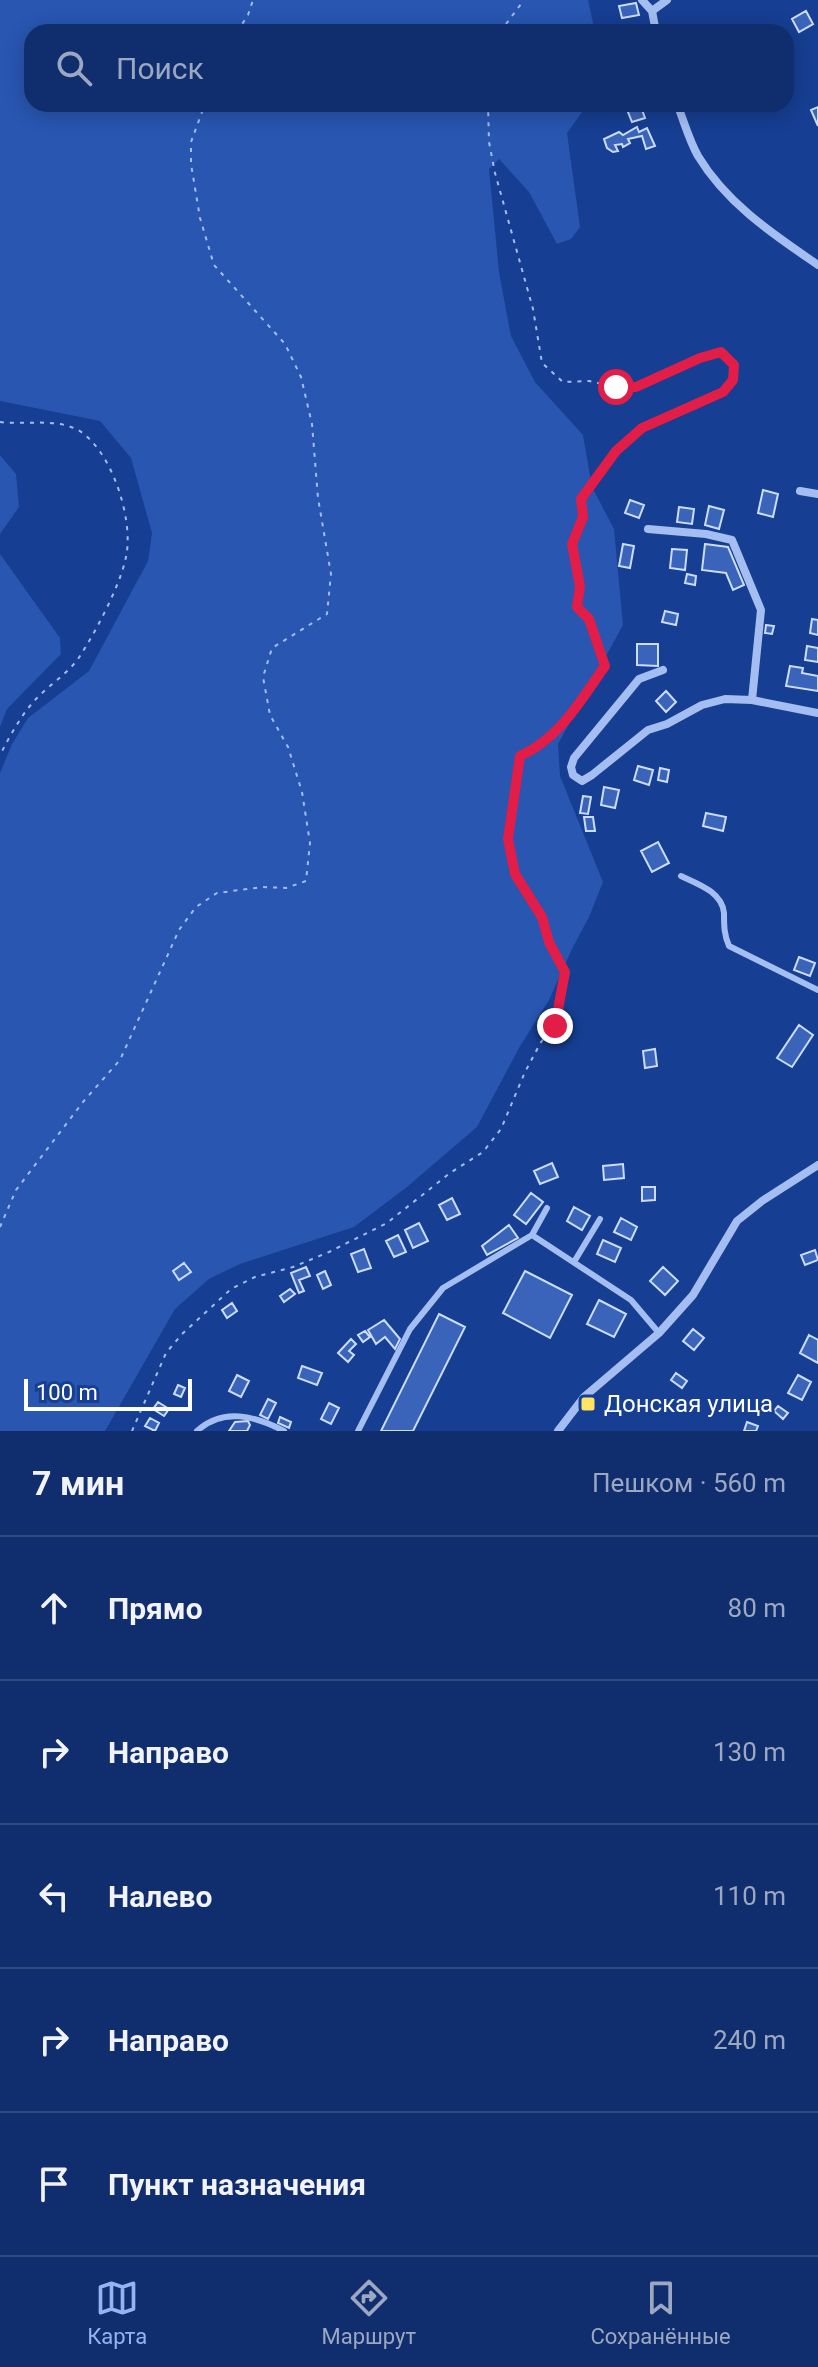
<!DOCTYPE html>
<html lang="ru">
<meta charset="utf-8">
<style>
:root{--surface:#102e6e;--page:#193673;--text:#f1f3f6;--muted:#9ca8c2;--line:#304a81;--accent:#95b2f1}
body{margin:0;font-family:Roboto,sans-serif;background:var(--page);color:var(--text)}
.scale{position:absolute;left:24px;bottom:20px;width:168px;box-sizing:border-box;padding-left:8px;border:4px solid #fff;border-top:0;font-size:22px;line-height:28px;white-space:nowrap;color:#fff;-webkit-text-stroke:6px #163e92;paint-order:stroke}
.stop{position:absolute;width:24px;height:24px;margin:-18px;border:6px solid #e11d48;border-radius:50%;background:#fff}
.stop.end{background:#e11d48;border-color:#fff;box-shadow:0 2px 8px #0008}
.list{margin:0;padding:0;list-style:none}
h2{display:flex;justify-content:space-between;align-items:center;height:104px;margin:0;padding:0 32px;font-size:34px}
h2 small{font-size:26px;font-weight:400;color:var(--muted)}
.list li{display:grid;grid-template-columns:52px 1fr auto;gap:24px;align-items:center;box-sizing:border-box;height:144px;padding:0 32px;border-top:2px solid var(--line)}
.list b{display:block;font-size:30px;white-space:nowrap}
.list em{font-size:26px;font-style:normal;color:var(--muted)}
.icon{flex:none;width:44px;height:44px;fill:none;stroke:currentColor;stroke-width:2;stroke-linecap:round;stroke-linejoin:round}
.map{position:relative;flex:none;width:818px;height:1431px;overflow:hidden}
.search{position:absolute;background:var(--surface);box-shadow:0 4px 20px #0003;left:24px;right:24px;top:24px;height:88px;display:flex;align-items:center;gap:20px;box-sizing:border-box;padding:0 28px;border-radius:24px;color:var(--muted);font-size:30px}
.sheet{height:824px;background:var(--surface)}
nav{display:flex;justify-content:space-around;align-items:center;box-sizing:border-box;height:112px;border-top:2px solid var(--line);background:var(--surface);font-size:22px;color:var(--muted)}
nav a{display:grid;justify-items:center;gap:4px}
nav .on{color:var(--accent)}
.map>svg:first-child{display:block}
.green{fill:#2856b1}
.building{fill:#3a64b9;stroke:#cbdcfc;stroke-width:2}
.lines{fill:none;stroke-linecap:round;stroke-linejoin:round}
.path{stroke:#a4bef1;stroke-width:2;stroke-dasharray:4 6;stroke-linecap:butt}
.service{stroke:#a4bef1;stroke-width:6}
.minor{stroke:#a4bef1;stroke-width:8}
.route{stroke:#e11d48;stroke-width:10}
.poi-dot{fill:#ffe464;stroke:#163e92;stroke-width:3}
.labels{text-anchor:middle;stroke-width:6;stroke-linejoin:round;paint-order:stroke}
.poi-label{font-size:24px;fill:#fff;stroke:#163e92;text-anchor:start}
</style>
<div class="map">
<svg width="818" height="1431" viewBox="0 0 818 1431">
<rect width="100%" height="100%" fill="#163e92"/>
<path class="green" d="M0 0H588L595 32H32V104H588L567 133 580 227 571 239 557 244 529 192 499 159 489 169 499 272 511 336 535 382 583 435 592 487 614 529 623 625 558 744 560 776 603 882 589 917 572 949 549 1000 519 1048 477 1127 407 1187 354 1227 240 1264 209 1279 175 1309 105 1431H0V773L12 744 28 718 89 671 148 561 152 533 131 458 100 421 0 401Z
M0 455 16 474 19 507 0 534Z
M0 554 60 638 61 654 7 709 0 727Z"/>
<path class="building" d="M636 3 639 15 622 18 619 6Z
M806 11 813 24 799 32 792 19Z
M634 104H640L645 118 632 122 626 107Z
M818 107V126L811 110Z
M637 127 639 132 647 128 655 146 646 149 642 136 628 139 630 143 623 147 622 144 615 145 618 151 613 152 607 148 604 139 619 132 623 135Z
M763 490 778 494 773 517 758 513Z
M630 500 644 505 639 518 625 513Z
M709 506 724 510 719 529 705 525Z
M679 507 694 509 692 524 677 522Z
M623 544 634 546 630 568 619 566Z
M705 544 728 547 744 585 733 590 726 573 702 570Z
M672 549 687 550 685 570 670 568Z
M687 574 696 576 695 585 685 583Z
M665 611 678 614 676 625 662 622Z
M812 619 818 620V635L810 633Z
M766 625 774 626 772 634 765 633Z
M637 644H658V666L637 665Z
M807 646 818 648V662L805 660Z
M790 666 803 668 802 673 818 676V691L786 686Z
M666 691 676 702 666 712 656 701Z
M638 766 653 770 649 785 634 780Z
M660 768 669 770 667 782 658 780Z
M604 787 619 790 615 808 601 805Z
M583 796 591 797 588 814 580 813Z
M706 813 726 817 723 831 703 826Z
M584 817H593L595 831H586Z
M658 842 669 863 652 872 641 851Z
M799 957 815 963 810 976 794 970Z
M799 1025 813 1035 792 1067 777 1058Z
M655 1049 657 1066 645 1068 643 1051Z
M552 1163 558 1177 540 1184 534 1171Z
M623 1164 624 1178 604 1180 603 1166Z
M642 1187H655V1200L642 1201Z
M531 1193 543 1202 526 1224 514 1215Z
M452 1198 460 1214 447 1220 439 1205Z
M574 1207 590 1216 582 1230 567 1221Z
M621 1218 637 1227 631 1240 614 1232Z
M419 1223 428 1241 413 1248 405 1230Z
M509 1225 518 1238 487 1255 482 1246Z
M398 1235 406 1252 394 1257 386 1241Z
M603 1240 621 1248 615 1262 597 1254Z
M364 1249 371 1268 358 1272 351 1254Z
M815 1250 818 1260 805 1265 801 1255Z
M184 1263 191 1272 179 1280 173 1271Z
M306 1267 310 1276 299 1280 304 1291 299 1293 291 1273Z
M663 1267 678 1281 665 1295 650 1281Z
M325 1271 331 1285 323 1289 317 1275Z
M525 1271 572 1295 550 1338 503 1313Z
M290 1289 295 1294 284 1302 280 1296Z
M599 1300 626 1314 614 1337 587 1324Z
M232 1303 237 1311 227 1318 222 1310Z
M439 1314 465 1327 413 1431H381Z
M384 1320 400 1339 395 1349 385 1337 376 1344 368 1330Z
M693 1329 704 1338 694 1350 683 1341Z
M365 1331 370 1337 363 1342 358 1335Z
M809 1335 818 1340V1363L800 1353Z
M351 1339 356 1344 349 1351 354 1355 348 1362 338 1353Z
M302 1366 322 1373 317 1385 298 1378Z
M676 1373 687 1381 682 1388 671 1380Z
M237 1375 249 1381 241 1397 229 1391Z
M798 1375 811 1382 802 1400 788 1393Z
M178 1385 185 1388 181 1397 174 1394Z
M268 1399 276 1403 268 1419 260 1415Z
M158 1402 169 1409 164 1416 153 1409Z
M329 1403 339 1408 331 1424 321 1419Z
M778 1406 788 1413 783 1419 774 1411Z
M280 1417 291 1422 289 1428 278 1423Z
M150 1418 159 1423 155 1431 145 1426Z
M248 1421 250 1425 247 1431H229L235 1422Z
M747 1422 758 1426 756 1431H744Z"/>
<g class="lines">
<path class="path" d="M237 32 248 15 253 0
M500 32 524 0
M0 422C25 425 56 418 78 430 112 450 134 520 126 557 120 586 96 631 80 656 69 673 50 684 36 699 21 715 10 736 0 755
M0 1227 16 1190 83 1102 120 1060 179 930 196 907 217 893 263 887 286 888 306 881 310 843 302 792 288 747 270 715 263 677 272 648 327 614 331 574 318 498 312 424 301 377 285 344 214 265 200 218 191 164V142L205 104
M132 1431 166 1353 182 1334 231 1289 255 1277 293 1267 329 1252 387 1223 450 1173 483 1152 501 1129 525 1072 541 1042 555 1026 565 972 549 942 542 917 515 874 508 839 520 756C560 738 580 701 605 666L589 619 577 607 580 586 572 544 583 517 581 499 616 451 642 428 723 392 733 380 734 365 721 352 700 358 636 387H616L589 381 563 382 542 363 533 309 495 173 489 142 488 104"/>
<path class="service" d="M681 876C698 884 722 892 724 913 724 925 724 935 729 946L818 990
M532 1235 631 1300 659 1333
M574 1262 600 1219
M197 1431C223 1407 255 1416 284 1431
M358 1431 410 1329 443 1288 532 1235 547 1208"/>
<path class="minor" d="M642 0 652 11 656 32
M652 11 667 0
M677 104C684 121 689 140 698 156 727 204 773 234 818 265
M800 491 818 494
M648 529 706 534 732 540 761 610 752 700
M663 670 639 679 574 758 571 767 573 775 582 781 592 775 648 730 667 724 702 705 725 699 752 700 818 713
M558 1431 584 1397 659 1333 693 1295 737 1221 762 1201 818 1165"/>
</g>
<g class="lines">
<path class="route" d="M555 1026 565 972 549 942 542 917 515 874 508 839 520 756C560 738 580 701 605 666L589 619 577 607 580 586 572 544 583 517 581 499 616 451 642 428 723 392 733 380 734 365 721 352 700 358 636 387H616"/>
</g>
<rect class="poi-dot" x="580" y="1396" width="16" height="16" rx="4"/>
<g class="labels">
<g class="poi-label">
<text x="604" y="1412">Донская улица</text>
</g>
</g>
</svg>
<div class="scale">100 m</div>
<div class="stop" style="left:616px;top:387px"></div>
<div class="stop end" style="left:555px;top:1026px"></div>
<div class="search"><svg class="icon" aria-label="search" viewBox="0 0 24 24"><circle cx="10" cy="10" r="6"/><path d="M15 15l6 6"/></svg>Поиск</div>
</div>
<section class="sheet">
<h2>7 мин<small>Пешком · 560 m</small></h2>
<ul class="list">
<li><svg class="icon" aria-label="ahead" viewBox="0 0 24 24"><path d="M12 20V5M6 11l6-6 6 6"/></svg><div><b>Прямо</b></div><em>80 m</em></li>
<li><svg class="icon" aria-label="right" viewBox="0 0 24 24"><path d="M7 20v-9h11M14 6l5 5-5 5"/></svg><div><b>Направо</b></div><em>130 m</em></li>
<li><svg class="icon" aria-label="left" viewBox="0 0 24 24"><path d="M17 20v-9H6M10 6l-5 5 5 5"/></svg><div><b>Налево</b></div><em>110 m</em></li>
<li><svg class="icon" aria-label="right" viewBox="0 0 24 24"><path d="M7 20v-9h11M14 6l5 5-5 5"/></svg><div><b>Направо</b></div><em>240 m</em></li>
<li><svg class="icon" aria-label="arrive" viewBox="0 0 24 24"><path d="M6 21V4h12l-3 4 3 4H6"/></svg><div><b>Пункт назначения</b></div></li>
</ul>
</section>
<nav>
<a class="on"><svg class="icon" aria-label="map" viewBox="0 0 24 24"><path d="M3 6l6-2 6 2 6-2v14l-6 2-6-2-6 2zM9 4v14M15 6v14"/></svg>Карта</a>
<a><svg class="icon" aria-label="directions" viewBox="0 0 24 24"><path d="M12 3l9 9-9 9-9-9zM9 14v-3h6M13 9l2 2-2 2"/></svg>Маршрут</a>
<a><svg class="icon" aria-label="saved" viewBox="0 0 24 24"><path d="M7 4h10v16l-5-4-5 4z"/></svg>Сохранённые</a>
</nav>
